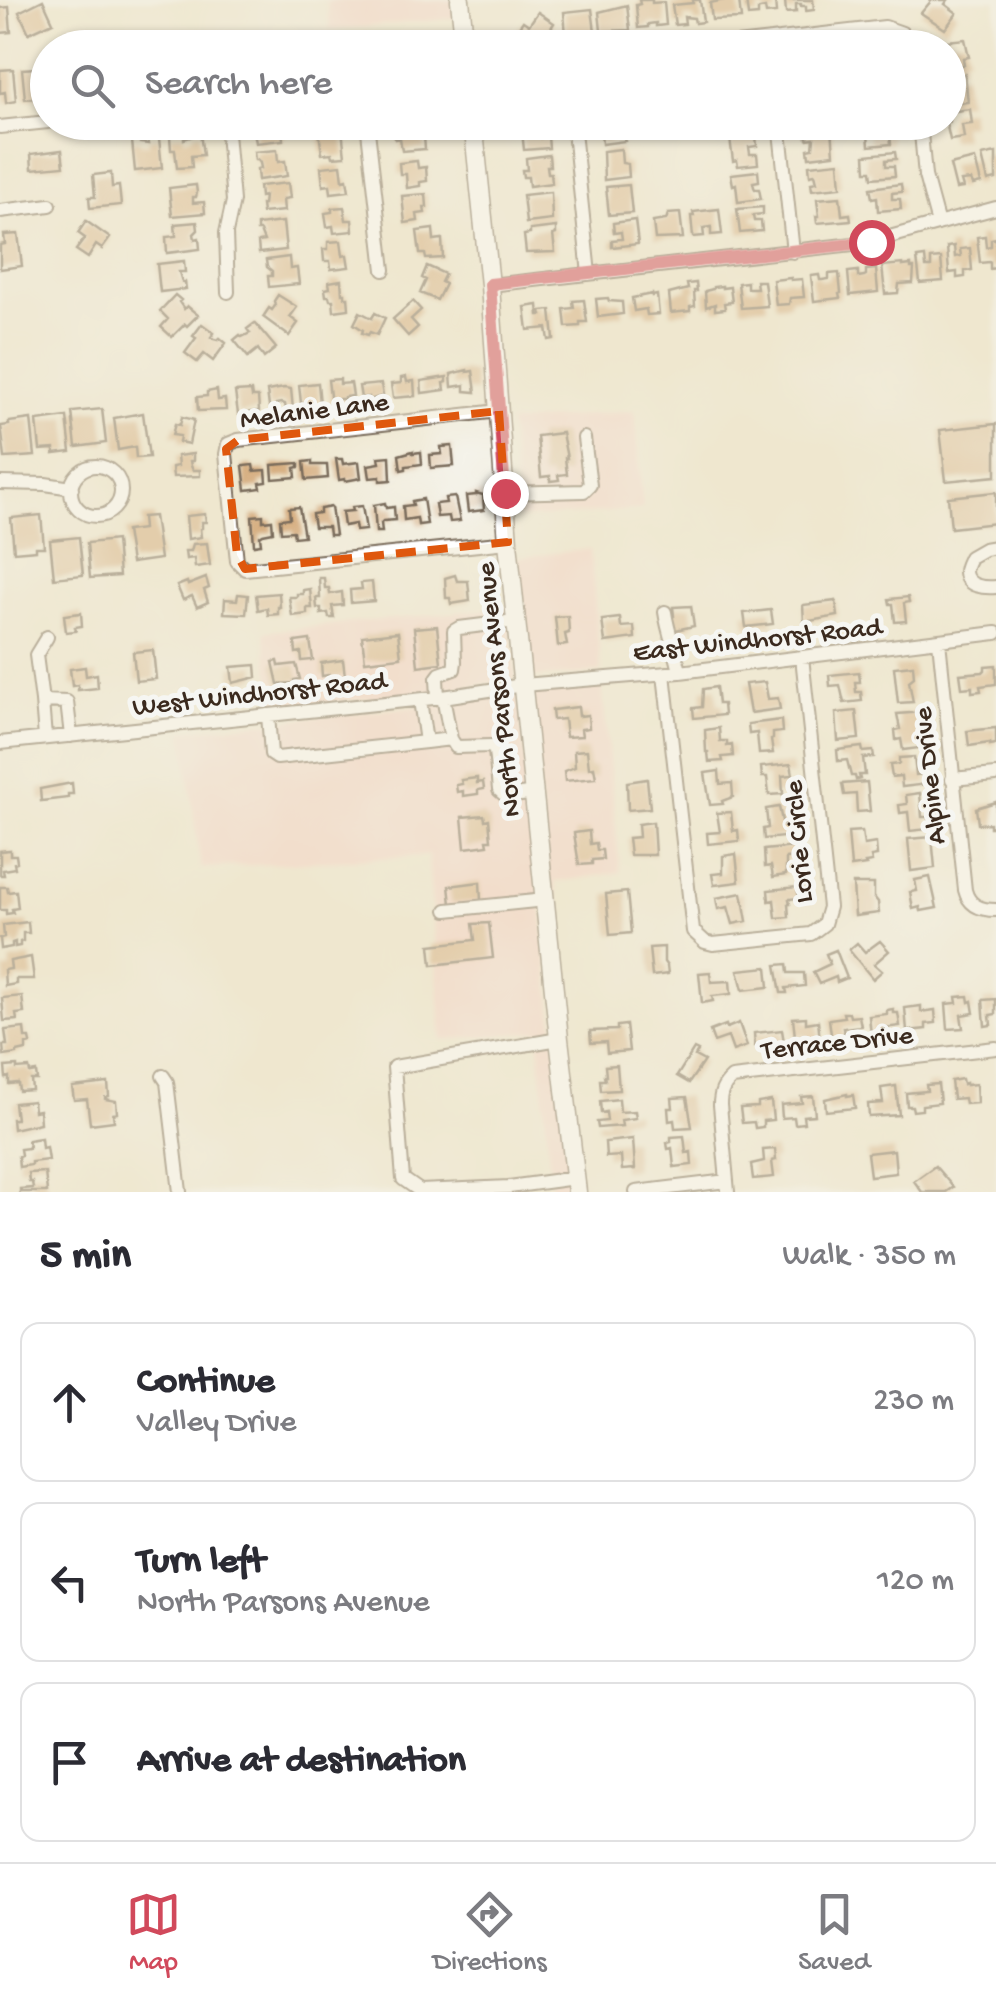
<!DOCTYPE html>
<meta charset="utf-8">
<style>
:root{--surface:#fff;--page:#f7f7f7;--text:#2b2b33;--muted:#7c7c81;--line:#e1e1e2;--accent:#d1495b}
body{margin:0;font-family:"Gochi Hand",sans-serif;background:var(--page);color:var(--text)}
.stop{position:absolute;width:30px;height:30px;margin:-22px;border:8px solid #d1495b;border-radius:50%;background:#fff}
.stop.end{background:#d1495b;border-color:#fff;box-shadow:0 2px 10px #0008}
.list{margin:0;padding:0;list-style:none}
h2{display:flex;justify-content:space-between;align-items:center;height:130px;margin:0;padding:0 40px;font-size:42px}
h2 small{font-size:32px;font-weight:400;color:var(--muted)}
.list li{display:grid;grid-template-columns:65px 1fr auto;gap:30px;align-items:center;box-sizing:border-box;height:160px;margin:0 20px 20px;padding:0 20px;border:2px solid var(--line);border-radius:20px}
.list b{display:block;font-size:38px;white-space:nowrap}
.list p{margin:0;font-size:32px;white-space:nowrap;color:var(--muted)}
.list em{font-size:32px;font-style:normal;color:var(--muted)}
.icon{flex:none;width:55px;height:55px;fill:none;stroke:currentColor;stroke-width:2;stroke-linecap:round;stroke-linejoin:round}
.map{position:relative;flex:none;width:996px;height:1192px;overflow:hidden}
.search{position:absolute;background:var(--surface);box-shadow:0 2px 8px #0004;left:30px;right:30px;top:30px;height:110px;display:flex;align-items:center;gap:25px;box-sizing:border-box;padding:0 35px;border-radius:55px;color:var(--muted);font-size:38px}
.sheet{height:670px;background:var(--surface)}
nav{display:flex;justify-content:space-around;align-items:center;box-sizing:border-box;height:140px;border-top:2px solid var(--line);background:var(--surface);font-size:28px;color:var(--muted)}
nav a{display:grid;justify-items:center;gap:5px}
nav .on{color:var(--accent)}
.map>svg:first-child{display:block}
.built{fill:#f7d1c6}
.building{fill:#d6ad7f}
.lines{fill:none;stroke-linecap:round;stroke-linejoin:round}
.minor-casing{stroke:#7a6c5c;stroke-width:16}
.major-casing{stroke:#7a6c5c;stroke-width:21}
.minor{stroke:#fff;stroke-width:12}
.major{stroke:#fff;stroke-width:18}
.route{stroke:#d1495b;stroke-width:12}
.marked{fill:none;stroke:#df570d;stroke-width:8;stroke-dasharray:20 12;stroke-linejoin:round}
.labels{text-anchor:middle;stroke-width:10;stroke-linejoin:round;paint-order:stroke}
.street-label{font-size:28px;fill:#3b2a1e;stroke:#f6f6f2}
</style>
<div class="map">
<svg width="996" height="1192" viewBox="0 0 996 1192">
<rect width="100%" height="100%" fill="#f6f6f2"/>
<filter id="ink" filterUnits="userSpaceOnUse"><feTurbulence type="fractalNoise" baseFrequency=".01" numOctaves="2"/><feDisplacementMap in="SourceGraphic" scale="20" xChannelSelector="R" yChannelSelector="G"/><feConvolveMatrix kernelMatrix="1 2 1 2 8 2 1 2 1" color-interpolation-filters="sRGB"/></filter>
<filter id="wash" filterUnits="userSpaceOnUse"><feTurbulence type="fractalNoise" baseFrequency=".0048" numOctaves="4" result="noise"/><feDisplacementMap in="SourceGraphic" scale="40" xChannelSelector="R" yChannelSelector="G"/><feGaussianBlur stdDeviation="2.25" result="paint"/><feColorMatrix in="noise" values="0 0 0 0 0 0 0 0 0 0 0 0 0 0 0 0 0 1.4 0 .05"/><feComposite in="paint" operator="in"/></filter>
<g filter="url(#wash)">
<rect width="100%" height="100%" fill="#efe7cf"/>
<path class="built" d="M327 0H454L456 18 330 30Z
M635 411 643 509 519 519 509 423Z
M590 549 601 672 528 678 516 558Z
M509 607 516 679 442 691 274 708 264 632Z
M602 685 620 872 555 882 568 1071 529 691Z
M518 692 572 1192H552L538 1031 442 1040 428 855 201 868 183 731 443 704Z"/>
<g id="blocks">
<path class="building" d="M43 0 53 22 29 33 19 12Z
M639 0H652V3L664 2 666 25 656 26V23L648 24V27L638 28 636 5 640 4Z
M693 0H700L703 22 695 23 694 18 684 17 685 24 675 25 672 5 693 3Z
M724 0H739L741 19 712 20 710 3Z
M746 0H775L776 13 766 14 765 8 760 9 758 10V15L748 16Z
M785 0H813L814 10 806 11V6H801V4H796V12L786 13Z
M932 0H948L945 4 957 13 945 29 921 13Z
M627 5 630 30 601 31 599 12Z
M9 7 11 32 0 33V8Z
M592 9 595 32 566 35 564 12Z
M538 12 554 23 539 48 516 31 523 21 529 25Z
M965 39 969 57 963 58 964 65 949 67V48H937L936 42Z
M36 68 37 75 48 73V94L36 93V98L25 99 22 69Z
M13 69 16 101 6 103 5 92 0 93V70Z
M965 74 968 102 949 104V76Z
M970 109 972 124 962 125 964 138 950 140 946 122H949V112Z
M259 122H281L283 140 256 143 254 132 261 131Z
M521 122H546L547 130H540L541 138 548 137 549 148 524 150Z
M605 122H623L625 141 602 144 601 133H607Z
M867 122H892L893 126 883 127V134L890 133 891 144 869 146Z
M423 124 425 149 402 151 400 138 395 139 394 127Z
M832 128 834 154 809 157 808 149 813 148 814 138 807 139 806 131Z
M342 129 345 156 333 157 332 153 322 154 319 132Z
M200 133 203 155 191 156 192 167 177 168 175 150H171L170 136 184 134V139L193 136V134Z
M756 136 757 146 749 147 750 154H757L758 164 738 166 737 160 733 161 730 138Z
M159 138 162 168 135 171 132 141 140 140V143L149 144 148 139Z
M621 149 622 163 628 164 629 177 604 180 603 151Z
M62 150 64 166 32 169 31 154Z
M277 150 278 162 285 161 287 176 258 180 257 169 261 168 260 163 258 160H255L254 152Z
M895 152 896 159 886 160V166H894L895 176 872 178 871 171H866L865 155Z
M996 153V179L988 181 982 156Z
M549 155 550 166H547L548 173H551L552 183 529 186 528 177H523L522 170H527L526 158Z
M975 159 981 183 973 185 971 180 961 181 963 188 956 189 950 165Z
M417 161 418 168 426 167 427 181 420 182V186L407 188 406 174H400L399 163Z
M839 162 841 187 812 190 811 183 817 182 815 174 810 175 809 165Z
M341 165 343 180 347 179 349 191 331 193 330 185 323 186 321 167Z
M758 171 759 181 753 182 754 187 755 189H759L761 199 738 202 736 184 733 185 731 174Z
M111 173 112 187 119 186 121 205 90 208 89 197H95L93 175Z
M288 183 290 198 283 199 284 211 262 213 261 205H263L264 196 260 197 259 186Z
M901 184 902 192 892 193V199H900L901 209 878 211 877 197 872 198 870 188Z
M196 185 197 193 196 197H193V203L204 202 205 213 172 216 169 188Z
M629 185 632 213 609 215 606 187Z
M551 192 552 220 526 223 523 195Z
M426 194 427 207H424L425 213 417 214 418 221 405 223 402 196Z
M840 197 842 215 850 214 851 220 817 223 816 216H819L817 199Z
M344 207 346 220H352L353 231 334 233 333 226 327 227 325 213 332 212V208Z
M763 207V214L753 215 754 221H761L762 231 740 233 737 209Z
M719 209 722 234 711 235V227L703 228 704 236 693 237 691 216H694L693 212Z
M680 213 683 238 655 239 653 222 666 220 668 214Z
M635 220 638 244 612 247V240L622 239 621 232 614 233 613 223Z
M86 221 110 238 102 249 96 245 88 258 76 250 85 238 78 233Z
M197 222 198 230 194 234 195 239 199 238 200 249 167 253 166 237 176 236 175 224Z
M283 222 286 250 259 253 258 242 264 241 260 231H257V225Z
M556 227V234L553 235 555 252 526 253 524 235 530 234V230Z
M433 229 434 240 442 239 443 258 426 259 425 254H420L417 231Z
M18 234 22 266 0 269V245L5 244 4 235Z
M985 236 986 247 991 246V239L996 238V268L990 269V262L980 263 977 237Z
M341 241 343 256 347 255 349 267 331 269 330 261H324L323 249H328V242Z
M954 246 955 257 961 256 960 249 970 248 972 270 965 271V277L957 278V272L949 273 947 247Z
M289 257 290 269 297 268 299 284 269 287 268 276H272V271L267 267 266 260Z
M925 257 926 267H931V259L941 258 943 281 920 283 917 258Z
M184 261 185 272H179L182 282H185L186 289 160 292 157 264Z
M903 264V266L911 265V268H914L913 283 899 284 898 293 885 294 882 266Z
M427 266 445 274 441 282 445 284 437 300 420 293 426 280 422 278Z
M876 269 878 292 850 295 848 272 858 271V277L864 276 866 275V270Z
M839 273 841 293 839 294 840 298 814 301 811 276 819 275 820 280H822L829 279V274Z
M791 278V280L802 279 804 297 790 298 789 304 776 305 773 280Z
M341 280 342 293H345V297H348L349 309 334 311 333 300H330L329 296H326L325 289 330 288 329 282Z
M756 281H764L767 306 741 308 738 283 747 282V288H757Z
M696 283 697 291H694L695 306 690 307V311L671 313 669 294 688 289 687 284Z
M722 286V288L730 287 732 302 724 303 725 309 715 310V304L706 307 705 291 713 289V287Z
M652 294V296L657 295 659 314 647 315 646 309 634 311 632 298Z
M175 295 181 300 179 302 184 309 187 306 198 315 187 326 185 324 172 337 161 327 168 319 160 311Z
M278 295 297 307 290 317 298 323 289 336 263 317 269 308 272 310 275 306 274 301Z
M608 298 609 301 622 302 623 314 598 317 596 299Z
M584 300 587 322H580V326L566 327 564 309 574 308 573 301Z
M413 301 421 310 411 319 418 327 408 336 393 319Z
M538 305 539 315H542L541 311 551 310 554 339 549 340 547 328 528 330 525 307Z
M360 312 372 318 375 313 385 318 377 335 370 332 368 335 362 333 363 330 354 324Z
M255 323 276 348 264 358 258 349 248 357 234 340 240 335 242 337 250 333 247 329Z
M202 324 214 333 211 337 214 339 218 340 220 338 226 343 213 361 204 354 197 362 185 353 196 338 193 336Z
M467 370V372L473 371 476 392 465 391V385L452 387 451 374Z
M406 377 407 382 414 381 415 396 393 398 391 384 401 383V378Z
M447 377V382L444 383 445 390 422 393 421 381Z
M340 379V384L351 383 353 396 344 397V399H338V404H331L328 380Z
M318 383 320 404 301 403 299 385Z
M381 384 383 396 369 400V397L361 398 359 386Z
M284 388 291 389 293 409 286 410 285 404 281 403 276 404V407H269L267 391Z
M217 390 218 400 225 399 226 410 198 411 197 397 207 396V392Z
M251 391 252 397H258L259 411 238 414 235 392Z
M102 409 106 443 76 447 72 412Z
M143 413 149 457 136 458 135 447 118 450 114 418Z
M67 417 71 452 54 454V449L40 450 37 421Z
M182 417 194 420 189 444 179 442 180 436 172 435 175 424 180 425Z
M31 419 35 456 5 458 1 426 9 425V422Z
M996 424V476L946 481 940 430Z
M562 433 567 458H565L567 474 558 475 559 480 550 481V476L541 477 537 436Z
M452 446 454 466 431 468 430 455 442 454 441 447Z
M413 451V453L421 452 422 464 406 466V469L401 470 399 455Z
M193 454V461H190L191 466 193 470H200V476L173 477 172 467 178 466 177 456Z
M390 456 391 480 380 481V477L370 478 368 465 380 463 379 457Z
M336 459H342L343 464 359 462 361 478 345 481V479L339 480Z
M312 461V465H327L328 478 306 480 304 462Z
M299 463V467L295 468 296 477 273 479 272 465Z
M253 465 254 471 266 470 267 482 260 483 261 488 246 490 243 466Z
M996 492V523L951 528 948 497Z
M476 493 483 495 484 510 468 512 466 496 476 495Z
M455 497 460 521 450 522 449 516 437 517 435 504 446 503 445 498Z
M423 499 427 524 418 525 417 518 404 520 403 506 413 505 412 501Z
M385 503 386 508 394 507 395 520 383 521 381 523 382 532H376L374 505Z
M362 506 366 530 356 531 355 524 344 526 342 512 353 511 352 507Z
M299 507 304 536 294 537 293 531 281 532 280 519 290 518 289 508Z
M331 507 335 535H329L328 527H314L312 514 320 513V509Z
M205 514 206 522H202V528L200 529 201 537 188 539 186 516Z
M41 515 44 547H36V550L14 552 11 518Z
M263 515V521L272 520 273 532 263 534 260 536 261 544 254 545 252 516Z
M154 516 160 559 131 563 126 531 143 529 142 517Z
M79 537 83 575 54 578 50 540Z
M116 540 119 576 90 578 87 543Z
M207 543 210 565 195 567 194 558 186 559 185 551H191L193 544Z
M455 575 457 581H468L470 601 451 604 450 598H446L445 578Z
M206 578 209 588 204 590 208 602 197 607 192 596 183 600 177 586 187 582 188 585Z
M319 578H324L325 588H329L330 594 342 592 343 605 332 606 334 618H329L328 613 321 614V608H317L316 598H320Z
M372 582 374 601 351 603 350 590 362 589 361 583Z
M310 589 312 608H307V614L292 616 289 597H297V594H303V590Z
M279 593 280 607H278V614L268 615 267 608 258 610 256 595Z
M238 594 248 595 246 614 224 613 225 599 237 600Z
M908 597 909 602 904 603 906 621 895 622 893 604H890L889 599Z
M836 601 838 616 804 622 803 605Z
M691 606 694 626 671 631 669 617 674 616 673 607Z
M771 610 773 624 746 627 744 613Z
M81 613 82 626 75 627 76 631 66 632 64 615Z
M568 616 569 633 565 634 567 645 558 646 555 617Z
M620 618 621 627 634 626 635 638 605 642 602 620Z
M437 626 441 663 418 666 414 628Z
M398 632 401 657 365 661 362 636Z
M310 640 313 660 302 661 301 652 296 653 295 642Z
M153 650 156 679 136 681 133 652Z
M343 660 345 676 330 678 329 675 322 676 321 663Z
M278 661 279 666 296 664 300 679 294 680V683L278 684 273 662Z
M256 665 257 677 233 683 231 667Z
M913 665 914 677 909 681 913 702 898 703 894 667Z
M996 665V684L980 686 981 691 972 692V687L962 688 960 674 983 672 985 670V666Z
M85 667 86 676 97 674 98 688 78 690V685L72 686 70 669Z
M859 672 860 682H855L856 692H861L862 701 844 703 840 685 830 686 829 675Z
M765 682 768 699 778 698 780 709 750 713 745 684Z
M716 687 718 704H723L724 715 694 718 693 708 702 707 703 689Z
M578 707 579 716 588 715 589 728 581 729 582 736 566 737 564 719 553 720 552 710Z
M856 711 859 739 838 741 836 713Z
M925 712 926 720 919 721V748L903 750 901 739 896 740 895 730 900 729 897 714Z
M781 720 782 732 773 733V739L771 740 773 753 759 754 757 733 749 734 748 724Z
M719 728 720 741H727V746L732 745 733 756 722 757 723 761 709 762 708 752H706L705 730Z
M996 728V744L990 745V743L969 746 967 731Z
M862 747 863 752 873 751 874 757 863 758 865 775H859L860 779 856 780 855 776H851L847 760 838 761 837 750Z
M587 750 589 768 594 767 596 778 565 781 564 771 575 767 574 751Z
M914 757 916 775 927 774 928 784 902 787 901 776 892 777 890 765 899 764V758Z
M791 764 793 775 782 776 783 794 769 795 767 777H762L761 767Z
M719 771 720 784 732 783 733 797 722 801 723 804 710 805 705 773Z
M477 778V783L483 782 484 789 478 790V794L463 796V791L457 792 456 785 462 784 461 780Z
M647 779 650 808 628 810 627 782Z
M867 782 870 811 857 812 856 794 844 795 842 784Z
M72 783 73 794H68V798L41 801 40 789Z
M920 793 922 817H928L929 829 910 831 908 812 900 813 899 805 907 804 906 795Z
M996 802V827H990V823L978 824 976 808Z
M779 807 783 826 793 825 794 836 764 839 763 829 768 828 766 809Z
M731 812 733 831 738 830 739 841 708 844 707 833 720 832 717 813Z
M484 815 485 820 489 819 491 840H487L488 845 465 848 462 817Z
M653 822 655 855H630L628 838 639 837 638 824Z
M589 831 590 844 596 843 597 850H602L603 859 592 860V864L579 865 574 833Z
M862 831 864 845 876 843 877 856 871 857 872 862 865 863 866 865 851 867 848 832Z
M932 837 935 868 911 871 908 839Z
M795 847 796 857 786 858V875L773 877 771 866 765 867 764 850Z
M10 850V855H16L17 862 14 863 15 868 3 870 4 875H0V851Z
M736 854 739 882 714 885 712 874 723 873V856Z
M930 877 937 908 921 911 920 907 913 909 910 892 917 891 915 880Z
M480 882 481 901 451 904 449 886Z
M853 884H874V897L878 902 879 913 855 916Z
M0 887H7L8 892 16 891 18 908 12 909 13 913 6 914V910H0Z
M797 887 799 898 789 899 790 904H788L789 917 776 918 774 900 769 901 768 890Z
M627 892 631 933 610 935 606 894Z
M742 893 747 921 733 924 728 907 718 909 716 898Z
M28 922 29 933H23V941L20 942V946L15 947V942L12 943V947L1 949 0 938 4 937 3 925Z
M489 923 493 958 432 965 430 945 475 940 473 924Z
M880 941 889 951 874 964 882 971 873 979 849 950 857 943 865 952Z
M664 947V962L667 966 668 974 652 976 649 948Z
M836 950 847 978 837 982 836 977 819 984 813 972 830 964 826 954Z
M31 957 34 979H16V984L5 986 4 970 11 969 10 961Z
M787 964 788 973H804L805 986 786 988 787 993H781L776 965Z
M767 967 769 987 743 990 738 970Z
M710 972 711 982 730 981 731 994 712 996 713 1001 702 1003 699 973Z
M22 996 24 1013 16 1014 17 1020 4 1021 2 998Z
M968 996 969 1002 972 1001 974 1013 961 1015 963 1028 948 1029 946 1004 957 1003 956 997Z
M996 999V1014L990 1015 991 1025 985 1026 983 1000Z
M921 1006V1012L935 1010 936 1023 926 1024V1029L907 1031 905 1008Z
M893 1009V1013H898L900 1026 883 1028V1033L871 1035 869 1016 887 1014V1010Z
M843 1013H849L850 1017 859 1016 861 1026 843 1028 845 1040 832 1042 829 1019 844 1017Z
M806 1017V1023L818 1021 820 1040 809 1041 808 1037H804V1035L795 1037 793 1018Z
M739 1023 747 1046 733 1051 728 1037 714 1042 710 1031 726 1025 727 1028Z
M626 1025 629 1051 607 1053 606 1042 591 1043 590 1031 617 1030V1026Z
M24 1028 25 1038H30L31 1043 26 1044V1050L17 1052V1054L4 1056 3 1045H7L5 1030Z
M782 1030 784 1042 773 1043V1046H755L754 1033Z
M694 1049 698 1051 695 1056 704 1061 689 1083 677 1076Z
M617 1065 619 1090 601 1091 600 1080H605L604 1076H606L605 1066Z
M17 1066V1069L29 1068 30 1073 36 1072 37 1080H31L32 1090 19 1091 18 1083 9 1084V1077L6 1078 5 1067Z
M962 1079 963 1084 966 1083V1085L976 1084 977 1103 965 1104 964 1098 953 1099 951 1081Z
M108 1083 109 1096 105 1097V1099L116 1101 117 1113 113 1114 114 1121 90 1124 87 1099 74 1100 72 1087Z
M938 1084 940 1103 922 1105V1110L913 1111 912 1106H907L906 1093 927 1091 926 1085Z
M896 1086 899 1115 869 1117 868 1104 883 1103 881 1088Z
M847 1094V1096L853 1095 855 1108 826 1111 825 1099Z
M813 1096 815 1115 803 1116 804 1123 795 1124 794 1117 782 1118 781 1105 802 1103 801 1097Z
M687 1097 692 1127 675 1128 674 1120 669 1121 668 1108H673L672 1098Z
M619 1099 620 1112 635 1111 636 1118 621 1120 622 1126 598 1128 597 1122 607 1121 606 1112 601 1113 600 1101Z
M33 1101 34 1111 39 1110 40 1123 13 1129 12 1119H16L14 1103Z
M771 1101 773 1120 763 1121V1127L755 1128 754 1122 742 1123 740 1108 758 1107V1103Z
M684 1136 686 1153 691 1152 692 1165 674 1167 672 1148 668 1149 667 1143 671 1142V1137Z
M41 1138 42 1148 46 1147 48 1160 31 1162V1165L19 1167 18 1156 21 1155 20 1149 29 1148 28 1140Z
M633 1139 635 1169 622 1170 621 1156 606 1157 605 1142Z
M775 1149 776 1160 772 1161 774 1177 753 1179 751 1164 764 1161 763 1150Z
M894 1150 896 1173 870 1176 867 1153Z
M935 1166 953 1187 946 1192H922L914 1181Z
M45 1172 47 1192H20V1189L33 1188 32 1182H29L28 1173Z"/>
</g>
</g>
<g filter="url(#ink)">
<use href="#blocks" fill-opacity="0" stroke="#7a6c5c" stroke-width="2.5"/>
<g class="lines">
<g class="minor-casing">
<path id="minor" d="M701 48 885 27 902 33 912 48
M226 122 233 201 226 233 228 292
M367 122 384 270
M573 122 589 274
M779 122 793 252
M920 122 925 176 938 224
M0 127 48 122
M0 211 50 205
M490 285 871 242 996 208
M499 411 238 440 228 444 226 454 237 561 245 569 508 542
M71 491a25 25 0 1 1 50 0a25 25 0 1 1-50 0Z
M0 483 45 484 72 488
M505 493 584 491 590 485 584 438
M996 547 984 549 970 557C968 562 965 566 965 572 966 587 985 588 996 587
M665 612C668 633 676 651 680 672
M939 641 965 890C969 906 981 910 996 910
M664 674 693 931 705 942 713 944 811 934 824 924 829 907 802 657
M438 698 437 678 440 674 454 669 455 662 454 631 459 628 516 621
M42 701 36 655 47 637
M268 715 271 754 277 758 426 742 420 700
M45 738 42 701 67 702 71 736
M451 739 456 747 491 746 495 751 499 790 507 797 535 793
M426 742 451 739 443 697
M0 743 443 697 523 685 680 672 996 633
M952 779 996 775
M447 910 545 900
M559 1039 394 1067 403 1179 420 1191 509 1187 575 1178
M163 1076 167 1082 180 1192
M636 1192 727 1181
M728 1192 720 1105C720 1093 723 1086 732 1078L996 1048"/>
</g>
<g class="major-casing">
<path id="major" d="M460 0 465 48
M473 122 490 285 508 542 559 1039 577 1192"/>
</g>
<use href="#minor" class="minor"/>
<use href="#major" class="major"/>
</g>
</g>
<g class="lines" filter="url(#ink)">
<path class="route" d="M505 493 490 284 871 242"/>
</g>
<path d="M0 0H996V1192H0ZM499 411 508 542 245 569 237 555 226 449 238 440Z" fill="#efe7cf" fill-opacity=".55" fill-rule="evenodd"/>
<path class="marked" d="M499 411 508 542 245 569 237 555 226 449 238 440Z"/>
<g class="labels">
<g class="street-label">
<text transform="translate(314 408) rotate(-7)" y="10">Melanie Lane</text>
<text transform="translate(757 637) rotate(-6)" y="10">East Windhorst Road</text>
<text transform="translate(496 690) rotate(-96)" y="10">North Parsons Avenue</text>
<text transform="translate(259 691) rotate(-6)" y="10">West Windhorst Road</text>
<text transform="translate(927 776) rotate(-96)" y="10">Alpine Drive</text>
<text transform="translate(796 842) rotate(-95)" y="10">Lorie Circle</text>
<text transform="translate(837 1040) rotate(-6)" y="10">Terrace Drive</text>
</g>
</g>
</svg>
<div class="stop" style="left:871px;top:242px"></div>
<div class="stop end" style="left:505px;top:493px"></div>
<div class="search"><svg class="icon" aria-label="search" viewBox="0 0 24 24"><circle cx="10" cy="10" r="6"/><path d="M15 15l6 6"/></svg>Search here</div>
</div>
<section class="sheet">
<h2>5 min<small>Walk · 350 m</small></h2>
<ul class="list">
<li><svg class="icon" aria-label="ahead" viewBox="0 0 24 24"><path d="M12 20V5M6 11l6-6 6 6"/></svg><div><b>Continue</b><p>Valley Drive</p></div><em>230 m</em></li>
<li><svg class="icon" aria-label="left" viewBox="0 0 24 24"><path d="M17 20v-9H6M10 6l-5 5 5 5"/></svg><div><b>Turn left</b><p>North Parsons Avenue</p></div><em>120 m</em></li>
<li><svg class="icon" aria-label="arrive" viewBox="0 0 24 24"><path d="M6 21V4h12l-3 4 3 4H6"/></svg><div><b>Arrive at destination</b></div></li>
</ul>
</section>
<nav>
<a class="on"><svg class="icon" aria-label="map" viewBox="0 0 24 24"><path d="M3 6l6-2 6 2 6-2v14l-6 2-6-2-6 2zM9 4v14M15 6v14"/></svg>Map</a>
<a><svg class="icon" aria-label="directions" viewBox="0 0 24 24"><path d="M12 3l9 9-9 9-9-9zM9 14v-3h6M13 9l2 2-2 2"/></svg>Directions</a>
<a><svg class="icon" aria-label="saved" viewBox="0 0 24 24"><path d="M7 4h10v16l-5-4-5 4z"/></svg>Saved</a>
</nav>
